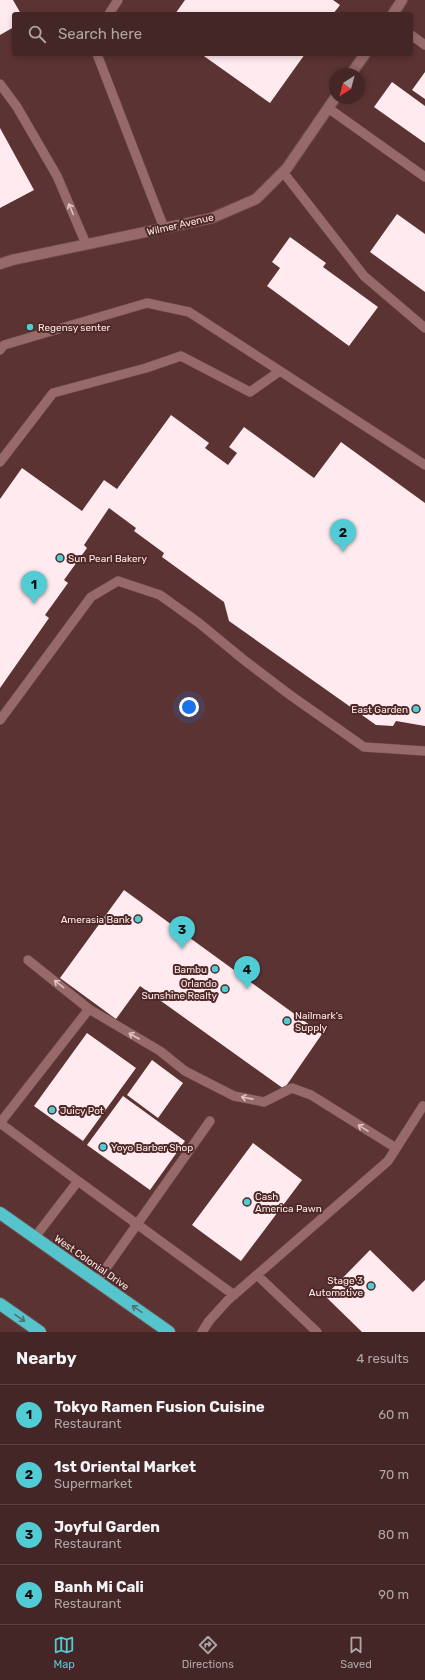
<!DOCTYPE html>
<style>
:root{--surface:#442626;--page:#4b2e2e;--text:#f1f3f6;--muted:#afa5a7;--line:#5c4343;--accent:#51ccd4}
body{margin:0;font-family:Rubik,sans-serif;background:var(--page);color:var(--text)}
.compass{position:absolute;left:329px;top:68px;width:36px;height:36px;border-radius:50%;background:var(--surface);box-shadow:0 2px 6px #0003;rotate:216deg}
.you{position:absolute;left:189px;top:707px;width:14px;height:14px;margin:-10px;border:3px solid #fff;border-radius:50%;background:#1a73e8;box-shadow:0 0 0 6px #1a73e833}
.badge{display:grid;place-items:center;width:26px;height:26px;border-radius:50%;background:var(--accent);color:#111;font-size:13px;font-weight:700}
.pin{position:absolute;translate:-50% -33px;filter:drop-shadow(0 1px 2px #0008)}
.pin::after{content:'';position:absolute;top:21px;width:14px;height:12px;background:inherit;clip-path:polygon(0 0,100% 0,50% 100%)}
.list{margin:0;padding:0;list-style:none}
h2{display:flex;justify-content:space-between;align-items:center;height:52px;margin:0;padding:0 16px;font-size:17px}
h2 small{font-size:13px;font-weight:400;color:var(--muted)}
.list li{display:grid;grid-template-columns:26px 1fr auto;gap:12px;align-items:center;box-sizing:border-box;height:60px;padding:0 16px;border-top:1px solid var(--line)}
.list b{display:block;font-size:15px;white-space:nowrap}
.list p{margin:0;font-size:13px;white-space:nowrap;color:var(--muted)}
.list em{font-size:13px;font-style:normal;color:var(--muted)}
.icon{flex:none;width:22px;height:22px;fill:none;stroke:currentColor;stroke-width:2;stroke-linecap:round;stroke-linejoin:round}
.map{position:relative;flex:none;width:425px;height:1332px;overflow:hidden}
.search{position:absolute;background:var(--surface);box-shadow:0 2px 6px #0003;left:12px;right:12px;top:12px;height:44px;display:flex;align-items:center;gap:10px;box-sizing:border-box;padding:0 14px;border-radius:4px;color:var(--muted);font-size:15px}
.sheet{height:292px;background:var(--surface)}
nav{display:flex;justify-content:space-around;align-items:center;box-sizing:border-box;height:56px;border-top:1px solid var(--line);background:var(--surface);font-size:11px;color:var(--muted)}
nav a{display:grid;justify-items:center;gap:2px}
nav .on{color:var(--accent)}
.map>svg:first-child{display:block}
.building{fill:#ffeaef}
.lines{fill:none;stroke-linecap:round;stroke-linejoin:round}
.lane-casing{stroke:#70504f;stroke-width:10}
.street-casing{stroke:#70504f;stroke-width:12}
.highway-casing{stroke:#70504f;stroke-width:14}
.lane{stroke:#976a69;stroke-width:9}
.street{stroke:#976a69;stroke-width:10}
.highway{stroke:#56c4cc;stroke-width:12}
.oneway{stroke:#dec2c0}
.oneway2{stroke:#526f72}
.poi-dot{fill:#51ccd4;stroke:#4f2928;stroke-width:1.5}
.labels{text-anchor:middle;stroke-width:4;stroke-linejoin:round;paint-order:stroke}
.street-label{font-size:10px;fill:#fde8e6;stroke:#4f2928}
.poi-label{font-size:10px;fill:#fde8e6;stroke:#4f2928;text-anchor:start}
</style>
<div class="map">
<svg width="425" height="1332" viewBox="0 0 425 1332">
<rect width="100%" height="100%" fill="#5b3332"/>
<path class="building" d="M0 0H13L21 14H14V27L0 35Z
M185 0H333L340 5 333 14H175Z
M201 54H305L270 103Z
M425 72V99L412 90Z
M392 82 425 106V143L374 107Z
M0 128 34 190 0 208Z
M397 214 425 234V292L370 252Z
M290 237 326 263 323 267 378 307 349 346 267 286 280 268 272 262Z
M171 415 209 443 205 448 228 465 237 453 229 447 244 427 314 478 341 442 425 503V726L396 721 393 726 376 725 229 621 224 602 162 557 164 553 134 531 136 528 109 508 84 545 87 548 64 580 68 583 45 615 49 618 0 688V499L22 468 82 511 104 480 117 489Z
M124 890 322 1034 284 1089 140 986 116 1019 60 978Z
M87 1033 136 1068 83 1141 34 1106Z
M152 1060 183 1083 158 1118 127 1095Z
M123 1096 185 1141 150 1190 87 1145Z
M253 1143 302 1180 241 1261 192 1225Z
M370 1250 413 1292 425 1280V1332H362L325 1296Z"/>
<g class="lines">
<g class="lane-casing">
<path id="lane" d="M109 14 118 0
M411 35 425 45
M97 54 164 228
M0 84 17 107 57 176 86 244
M328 108 425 177
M283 172 364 276 425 328
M0 350 4 345 147 303 189 312 425 465
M0 462 53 393 146 368 181 356 250 392 280 371
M0 720 91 597 118 581 160 595 199 623 244 660 290 695 364 747 425 751
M28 960 89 1009 160 1051 185 1071 234 1096 264 1102 292 1088 311 1095 396 1148
M0 1123 89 1009
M0 1123 78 1181
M35 1237 78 1181 234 1295
M257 1275 317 1332
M97 1281 210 1121
M202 1332 209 1321 228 1300 388 1161 423 1106 425 1107"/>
</g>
<g class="street-casing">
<path id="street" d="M393 14 402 0
M351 74 365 54
M0 264 12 260 212 218 256 199 287 168 335 98"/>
</g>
<g class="highway-casing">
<path id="highway" d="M0 1213 169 1332
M0 1304 40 1332"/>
</g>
<use href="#lane" class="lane"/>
<use href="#street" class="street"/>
<use href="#highway" class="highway"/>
</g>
<defs><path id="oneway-shaft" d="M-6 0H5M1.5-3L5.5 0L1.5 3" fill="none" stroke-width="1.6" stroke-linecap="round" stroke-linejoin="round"/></defs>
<g class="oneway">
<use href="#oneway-shaft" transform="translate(71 209) rotate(-113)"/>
<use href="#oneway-shaft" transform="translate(59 984) rotate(-142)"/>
<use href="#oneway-shaft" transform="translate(134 1036) rotate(-150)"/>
<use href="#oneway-shaft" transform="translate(247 1098) rotate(-169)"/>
<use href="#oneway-shaft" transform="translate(363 1128) rotate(-148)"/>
</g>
<g class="oneway2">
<use href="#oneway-shaft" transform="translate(137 1309) rotate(-145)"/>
<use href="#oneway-shaft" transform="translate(20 1318) rotate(35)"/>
</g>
<g class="poi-dot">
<circle cx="30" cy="327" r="4"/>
<circle cx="60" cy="558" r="4"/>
<circle cx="416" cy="709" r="4"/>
<circle cx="138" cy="919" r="4"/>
<circle cx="215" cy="969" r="4"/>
<circle cx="225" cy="989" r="4"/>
<circle cx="287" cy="1021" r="4"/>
<circle cx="52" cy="1110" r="4"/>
<circle cx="103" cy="1147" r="4"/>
<circle cx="247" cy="1202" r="4"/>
<circle cx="371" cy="1286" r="4"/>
</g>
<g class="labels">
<g class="street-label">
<text transform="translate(180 224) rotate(-13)" y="4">Wilmer Avenue</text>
<text transform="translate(92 1262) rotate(35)" y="4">West Colonial Drive</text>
</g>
<g class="poi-label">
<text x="38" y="331">Regensy senter</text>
<text x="68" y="562">Sun Pearl Bakery</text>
<text x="408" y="713" text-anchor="end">East Garden</text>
<text x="130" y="923" text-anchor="end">Amerasia Bank</text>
<text x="207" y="973" text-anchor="end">Bambu</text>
<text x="217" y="987" text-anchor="end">Orlando<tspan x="217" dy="12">Sunshine Realty</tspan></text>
<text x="295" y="1019">Nailmark's<tspan x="295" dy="12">Supply</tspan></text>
<text x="60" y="1114">Juicy Pot</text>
<text x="111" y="1151">Yoyo Barber Shop</text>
<text x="255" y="1200">Cash<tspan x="255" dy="12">America Pawn</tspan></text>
<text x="363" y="1284" text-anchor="end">Stage 3<tspan x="363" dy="12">Automotive</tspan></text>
</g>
</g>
</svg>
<svg class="compass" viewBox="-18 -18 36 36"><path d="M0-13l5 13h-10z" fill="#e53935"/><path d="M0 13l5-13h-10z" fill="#afa5a7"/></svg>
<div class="you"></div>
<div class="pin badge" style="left:34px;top:604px">1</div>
<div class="pin badge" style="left:343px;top:552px">2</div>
<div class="pin badge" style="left:182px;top:949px">3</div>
<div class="pin badge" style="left:247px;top:989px">4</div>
<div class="search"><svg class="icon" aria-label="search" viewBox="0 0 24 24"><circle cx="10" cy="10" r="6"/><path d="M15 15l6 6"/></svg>Search here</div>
</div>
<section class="sheet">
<h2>Nearby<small>4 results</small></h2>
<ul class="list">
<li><span class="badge">1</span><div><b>Tokyo Ramen Fusion Cuisine</b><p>Restaurant</p></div><em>60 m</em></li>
<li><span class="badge">2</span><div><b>1st Oriental Market</b><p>Supermarket</p></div><em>70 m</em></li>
<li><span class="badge">3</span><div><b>Joyful Garden</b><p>Restaurant</p></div><em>80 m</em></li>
<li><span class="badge">4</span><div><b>Banh Mi Cali</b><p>Restaurant</p></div><em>90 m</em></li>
</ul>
</section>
<nav>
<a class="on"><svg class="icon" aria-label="map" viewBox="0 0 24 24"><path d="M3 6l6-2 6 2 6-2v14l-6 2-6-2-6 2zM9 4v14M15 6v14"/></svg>Map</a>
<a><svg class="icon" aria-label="directions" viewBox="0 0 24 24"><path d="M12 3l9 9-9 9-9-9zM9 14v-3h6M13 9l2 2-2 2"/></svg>Directions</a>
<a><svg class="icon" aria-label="saved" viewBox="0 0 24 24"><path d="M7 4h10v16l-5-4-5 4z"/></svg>Saved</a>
</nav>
